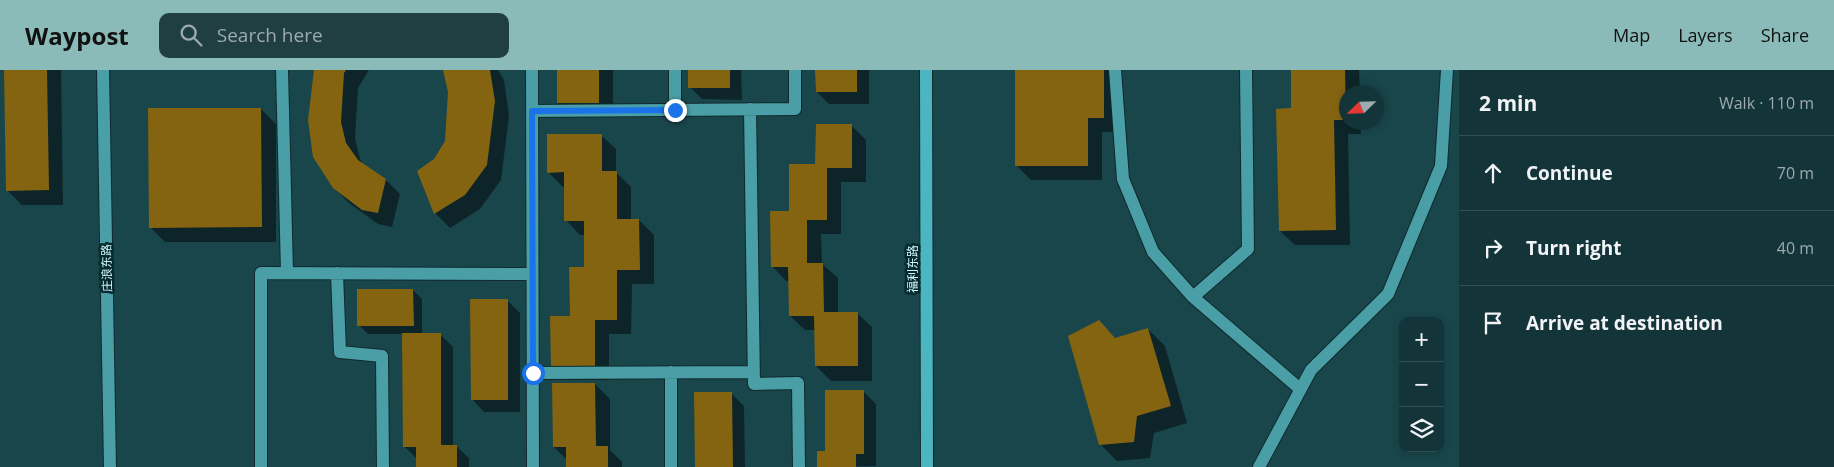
<!DOCTYPE html>
<meta charset="utf-8">
<style>
:root{--surface:#133438;--page:#203f43;--text:#f1f3f6;--muted:#9daaae;--line:#324f53;--accent:#8bbbb9}
body{margin:0;font-family:"Open Sans","Noto Sans SC",sans-serif;background:var(--page);color:var(--text)}
.controls{position:absolute;right:15px;bottom:15px;display:grid;overflow:hidden;border-radius:10px;box-shadow:0 2px 8px #0003}
.controls button{width:45px;height:45px;display:grid;place-items:center;padding:0;border:0;border-bottom:1px solid var(--line);background:var(--surface);color:var(--text);font:25px sans-serif}
.compass{position:absolute;left:1339px;top:15px;width:45px;height:45px;border-radius:50%;background:var(--surface);box-shadow:0 2px 8px #0003;rotate:247deg}
.stop{position:absolute;width:15px;height:15px;margin:-11px;border:4px solid #1a73e8;border-radius:50%;background:#fff}
.stop.end{background:#1a73e8;border-color:#fff;box-shadow:0 1px 5px #0008}
.list{margin:0;padding:0;list-style:none}
h2{display:flex;justify-content:space-between;align-items:center;height:65px;margin:0;padding:0 20px;font-size:21px}
h2 small{font-size:16px;font-weight:400;color:var(--muted)}
.list li{display:grid;grid-template-columns:32px 1fr auto;gap:15px;align-items:center;box-sizing:border-box;height:75px;padding:0 20px;border-top:1px solid var(--line)}
.list b{display:block;font-size:19px;white-space:nowrap}
.list em{font-size:16px;font-style:normal;color:var(--muted)}
.icon{flex:none;width:28px;height:28px;fill:none;stroke:currentColor;stroke-width:2;stroke-linecap:round;stroke-linejoin:round}
.map{position:relative;flex:none;width:1459px;height:397px;overflow:hidden}
header{display:flex;align-items:center;gap:30px;box-sizing:border-box;height:70px;padding:0 25px;background:var(--accent);color:#111}
header strong{font-size:24px}
nav{display:flex;gap:28px;margin-inline-start:auto;font-size:18px}
.search{width:350px;height:45px;background:var(--page);display:flex;align-items:center;gap:12px;box-sizing:border-box;padding:0 18px;border-radius:10px;color:var(--muted);font-size:19px}
main{display:flex}
aside{flex:1;background:var(--surface)}
.map>svg:first-child{display:block}
.shadow{fill:#0007}
.building{fill:#846411}
.lines{fill:none;stroke-linecap:round;stroke-linejoin:round}
.minor-casing{stroke:#102a2d;stroke-width:14}
.major-casing{stroke:#102a2d;stroke-width:14}
.minor{stroke:#4a9ea6;stroke-width:12}
.major{stroke:#4bb6c1;stroke-width:12}
.route{stroke:#1a73e8;stroke-width:6}
.labels{text-anchor:middle;stroke-width:5;stroke-linejoin:round;paint-order:stroke}
.street-label{font-size:12px;fill:#cff6fa;stroke:#062b2f}
</style>
<header>
<strong>Waypost</strong>
<div class="search"><svg class="icon" aria-label="search" viewBox="0 0 24 24"><circle cx="10" cy="10" r="6"/><path d="M15 15l6 6"/></svg>Search here</div>
<nav><a>Map</a><a>Layers</a><a>Share</a></nav>
</header>
<main>
<div class="map">
<svg width="1459" height="397" viewBox="0 0 1459 397">
<rect width="100%" height="100%" fill="#19464b"/>
<path class="shadow" d="M5 0H61L63 135H22L7 120Z
M315 0H369L358 18 355 68 360 89 365 97 385 109 400 124 392 157 378 154 349 133 334 118Z
M444 0H498L504 10 509 46 501 110 480 139 450 158 435 143V90L446 71 449 21Z
M558 0H613V47H573L558 33Z
M689 0H741L742 30 702 29 690 17Z
M817 0H869V34H829L817 22Z
M1016 0H1110L1119 62H1102V110H1031L1016 95Z
M1292 0H1359L1360 22H1346V52H1360L1361 64H1348L1350 175H1295L1280 161 1293 40Z
M261 39 276 54V172H165L151 158Z
M851 55 866 70V112H841V164H821L822 194 838 208V243H857L872 257V311H831L816 296V260H805L790 246V211H786L772 196 791 142 817 95Z
M601 65 616 79V102L631 117V150H639L654 165V214H632L631 264H609V310H567L552 295 571 248 585 199V165H580L566 150V117H563L548 102Z
M413 220 422 229V265L440 264 453 277V376H456L469 388V397H418L417 389 404 376 403 264H368L359 255Z
M507 230 520 243V342H484L472 329Z
M1099 252 1116 269 1148 259 1165 276 1187 353 1154 363 1150 388 1117 391 1100 374Z
M595 314 610 329V380L622 392V397H567V390L554 377Z
M863 321 876 334V396L819 397Z
M732 324 744 336 745 397H696Z"/>
<path class="building" d="M4 0H47L49 120 6 121Z
M314 0H346L344 3 341 52 346 73 358 90 386 109 378 143 362 140 333 118 313 87 308 50Z
M443 0H490L495 31 487 95 465 125 434 144 417 101 434 89 445 71 448 22Z
M557 0H599V33H557Z
M688 0H730V18H688Z
M815 0H857V22H816Z
M1015 0H1104V48H1088V96H1015Z
M1291 0H1345L1346 50H1334L1336 160 1279 161 1276 39 1291 38Z
M148 38H261L262 157 149 158Z
M816 54H852V98H827V150H807V193H823L824 242H858V296H815L814 246H789L788 197H771L770 141H789V94H815Z
M547 64H602V101H617V149H639L640 200H617V250H595V296H551L550 246H570L569 197H584V151H564V102L547 103Z
M357 219H413L414 256H357Z
M470 229H508V330H471Z
M1099 250 1115 268 1148 258 1171 336 1137 346 1134 372 1099 375 1068 266Z
M402 263H441V375H457V397H416V377H403Z
M552 313H595L596 376H608V397H566V377H553Z
M825 320H864V384H856V397H817V381H825Z
M694 322H732L733 397H695Z"/>
<g class="lines">
<g class="minor-casing">
<path id="minor" d="M103 0 110 397
M282 0 287 203
M532 0 533 397
M675 0V40
M1115 0 1123 109 1153 182 1193 227
M1246 0 1248 179 1193 227 1300 319
M750 39 754 314 798 313 799 397
M532 41 795 39V0
M337 203 340 282 382 286 383 397
M671 302V397
M533 303 753 302
M261 397V203L532 204
M1259 397 1311 300 1388 224 1441 96 1447 0"/>
</g>
<g class="major-casing">
<path id="major" d="M926 0 927 397"/>
</g>
<use href="#minor" class="minor"/>
<use href="#major" class="major"/>
</g>
<g class="lines">
<path class="route" d="M533 303 532 41 675 40"/>
</g>
<g class="labels">
<g class="street-label">
<text transform="translate(107 198) rotate(-91)" y="4">庄浪东路</text>
<text transform="translate(913 199) rotate(-90)" y="4">福利东路</text>
</g>
</g>
</svg>
<div class="controls">
<button>+</button>
<button>−</button>
<button><svg class="icon" aria-label="layers" viewBox="0 0 24 24"><path d="M12 4l9 5-9 5-9-5zM3 14l9 5 9-5"/></svg></button>
</div>
<svg class="compass" viewBox="-18 -18 36 36"><path d="M0-13l5 13h-10z" fill="#e53935"/><path d="M0 13l5-13h-10z" fill="#9daaae"/></svg>
<div class="stop" style="left:533px;top:303px"></div>
<div class="stop end" style="left:675px;top:40px"></div>
</div>
<aside>
<h2>2 min<small>Walk · 110 m</small></h2>
<ul class="list">
<li><svg class="icon" aria-label="ahead" viewBox="0 0 24 24"><path d="M12 20V5M6 11l6-6 6 6"/></svg><div><b>Continue</b></div><em>70 m</em></li>
<li><svg class="icon" aria-label="right" viewBox="0 0 24 24"><path d="M7 20v-9h11M14 6l5 5-5 5"/></svg><div><b>Turn right</b></div><em>40 m</em></li>
<li><svg class="icon" aria-label="arrive" viewBox="0 0 24 24"><path d="M6 21V4h12l-3 4 3 4H6"/></svg><div><b>Arrive at destination</b></div></li>
</ul>
</aside>
</main>
